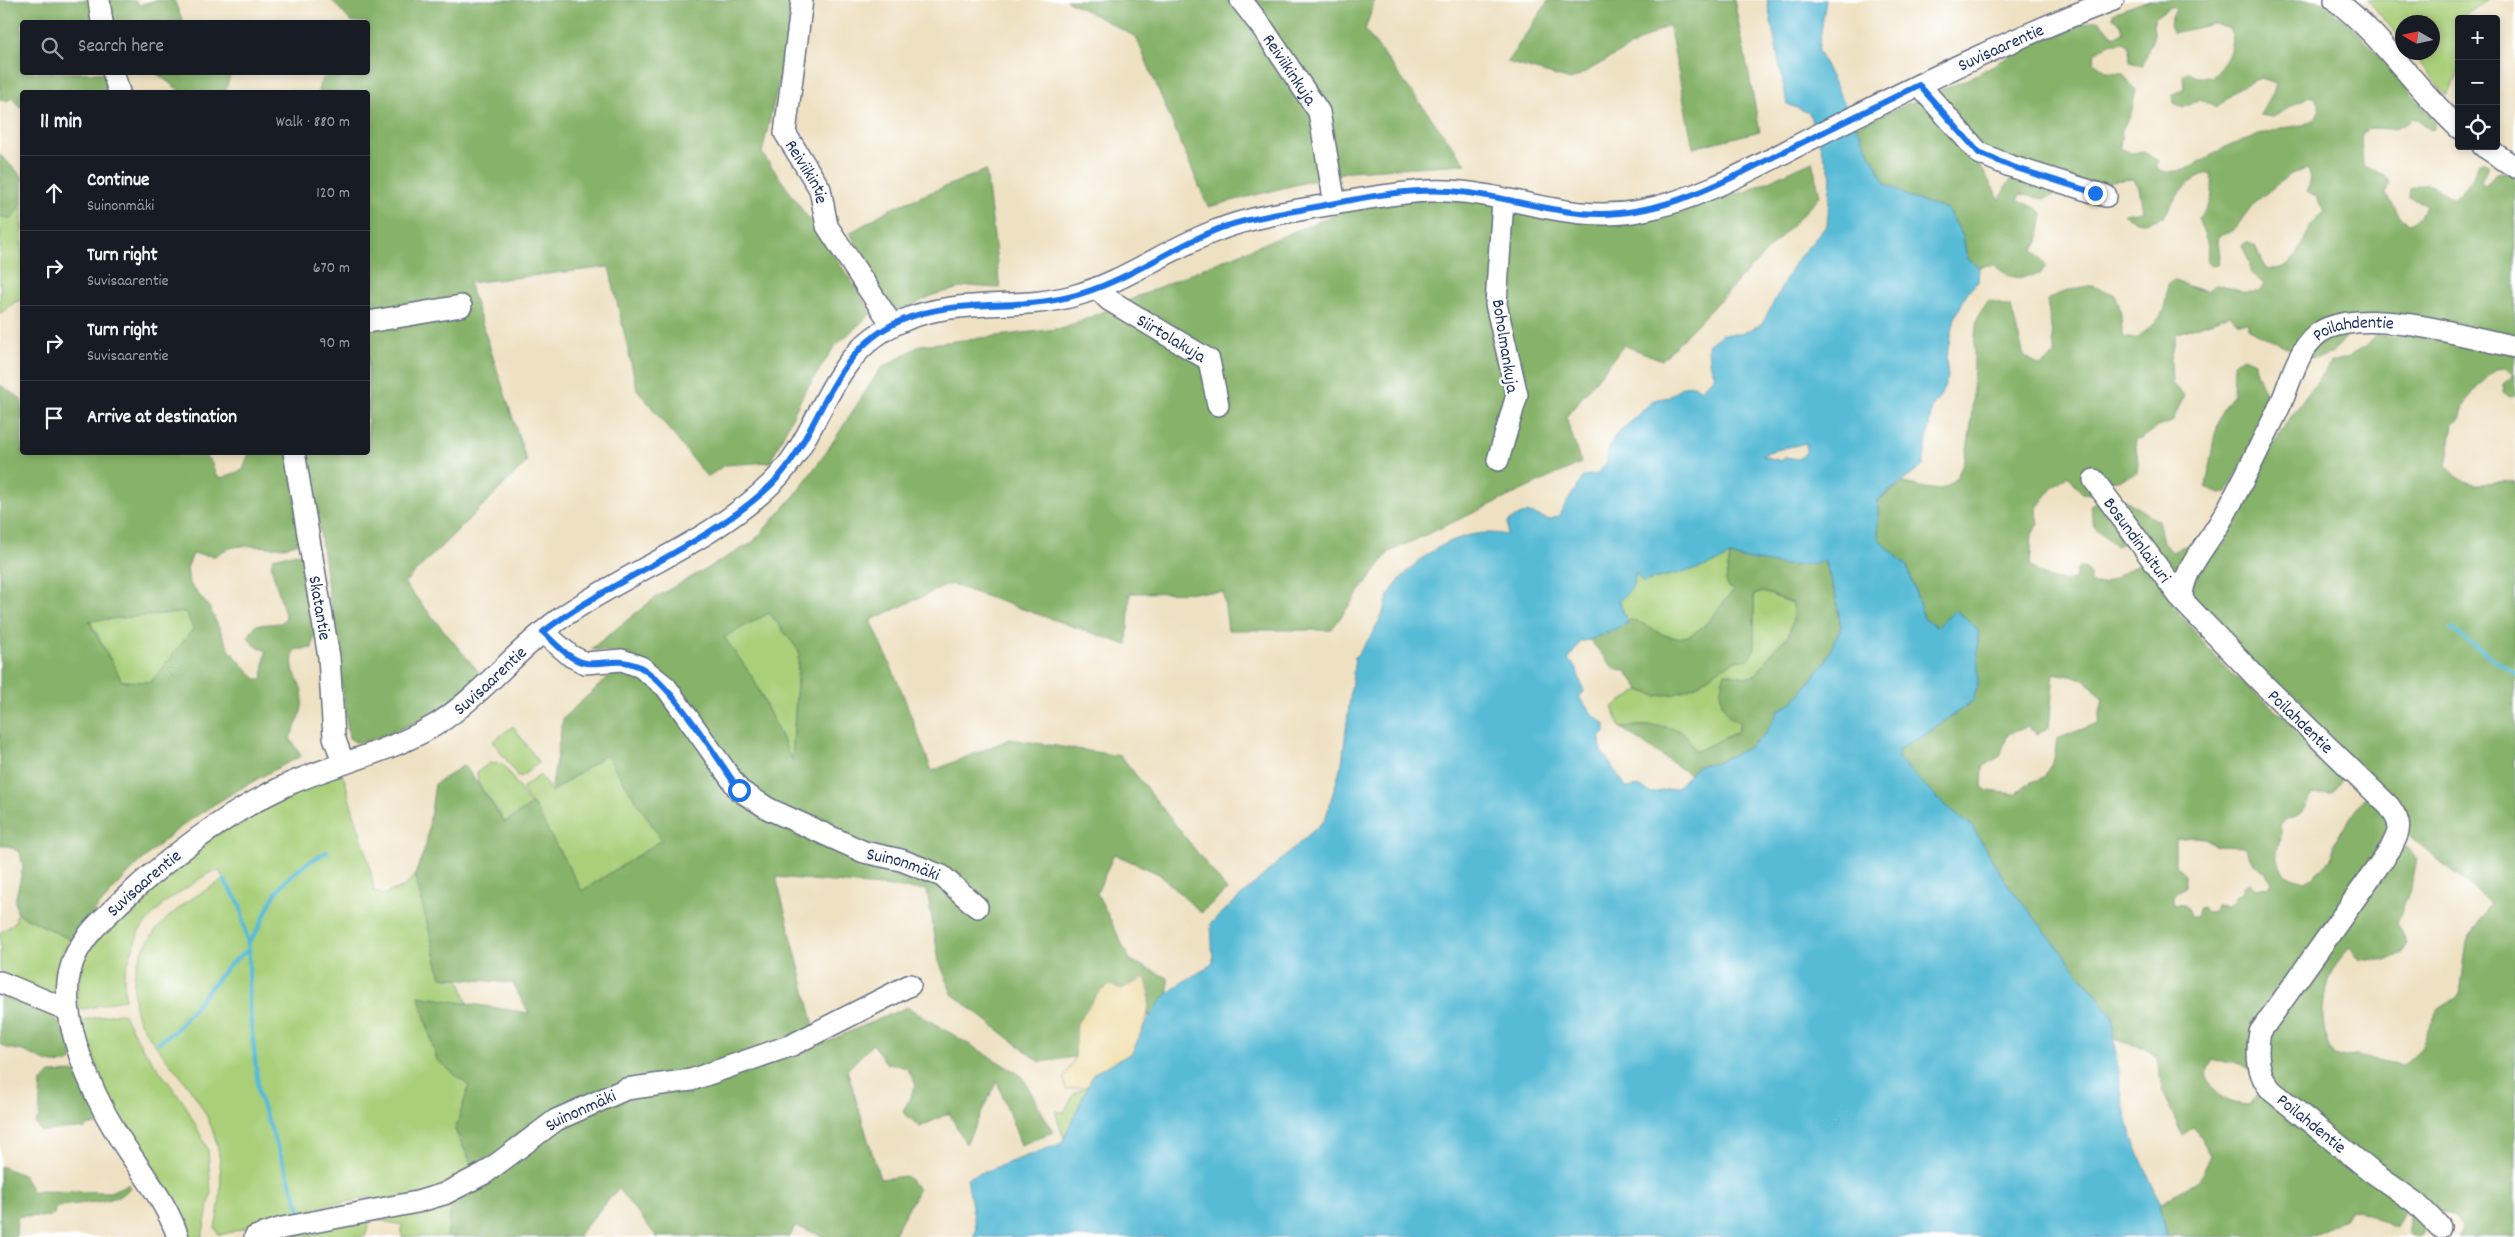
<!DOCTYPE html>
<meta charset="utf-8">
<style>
:root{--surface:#171b24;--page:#242831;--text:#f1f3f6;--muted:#9ea1a6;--line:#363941}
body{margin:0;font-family:Dekko,sans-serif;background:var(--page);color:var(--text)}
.controls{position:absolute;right:15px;top:15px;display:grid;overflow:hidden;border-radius:5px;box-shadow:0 2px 8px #0003}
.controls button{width:45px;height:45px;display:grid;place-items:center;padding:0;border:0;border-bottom:1px solid var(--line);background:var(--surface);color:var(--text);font:25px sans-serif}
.compass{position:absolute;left:2395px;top:15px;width:45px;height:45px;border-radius:50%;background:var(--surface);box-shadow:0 2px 8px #0003;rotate:279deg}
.stop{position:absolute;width:15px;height:15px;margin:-11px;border:4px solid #1a73e8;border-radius:50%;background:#fff}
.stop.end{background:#1a73e8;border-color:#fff;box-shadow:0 1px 5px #0008}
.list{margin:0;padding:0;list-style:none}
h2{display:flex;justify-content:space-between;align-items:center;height:65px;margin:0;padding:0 20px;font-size:21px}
h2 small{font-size:16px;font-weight:400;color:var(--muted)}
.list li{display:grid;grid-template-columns:32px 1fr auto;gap:15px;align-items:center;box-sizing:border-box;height:75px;padding:0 20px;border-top:1px solid var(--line)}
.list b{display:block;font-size:19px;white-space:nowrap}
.list p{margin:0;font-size:16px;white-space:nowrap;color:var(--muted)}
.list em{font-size:16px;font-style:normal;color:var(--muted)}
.icon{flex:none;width:28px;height:28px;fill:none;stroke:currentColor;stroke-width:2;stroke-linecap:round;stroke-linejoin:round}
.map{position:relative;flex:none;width:2515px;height:1237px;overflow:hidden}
.search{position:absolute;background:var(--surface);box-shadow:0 2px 8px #0003;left:20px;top:20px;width:350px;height:55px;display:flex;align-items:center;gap:12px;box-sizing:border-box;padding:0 18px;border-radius:5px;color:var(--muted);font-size:19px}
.panel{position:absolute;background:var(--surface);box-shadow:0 2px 8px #0003;left:20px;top:90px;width:350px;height:365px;border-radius:5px}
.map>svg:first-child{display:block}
.green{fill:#a9cf79;stroke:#627f6c}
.forest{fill:#86b269;stroke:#507064;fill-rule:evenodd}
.sand{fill:#eeda9e;stroke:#84847e}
.water{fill:#58bbd6;stroke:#3a759a;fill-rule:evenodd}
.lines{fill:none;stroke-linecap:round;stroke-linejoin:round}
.stream{stroke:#58bbd6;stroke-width:4.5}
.minor-casing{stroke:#656d81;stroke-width:24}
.minor{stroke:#fff;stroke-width:21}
.route{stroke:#1a73e8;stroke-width:6}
.labels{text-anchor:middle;stroke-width:5;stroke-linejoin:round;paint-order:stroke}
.street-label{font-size:18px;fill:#1b2f5e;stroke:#fff}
</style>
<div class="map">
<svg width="2515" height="1237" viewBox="0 0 2515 1237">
<rect width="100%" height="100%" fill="#fff"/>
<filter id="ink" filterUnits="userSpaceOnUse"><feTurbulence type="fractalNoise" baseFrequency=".02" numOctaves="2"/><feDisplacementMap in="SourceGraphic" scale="10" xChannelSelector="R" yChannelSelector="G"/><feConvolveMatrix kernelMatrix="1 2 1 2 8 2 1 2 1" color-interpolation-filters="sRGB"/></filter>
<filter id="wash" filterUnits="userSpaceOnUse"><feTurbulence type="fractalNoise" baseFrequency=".0096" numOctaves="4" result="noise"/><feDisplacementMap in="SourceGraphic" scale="20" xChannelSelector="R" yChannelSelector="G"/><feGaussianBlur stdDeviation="1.12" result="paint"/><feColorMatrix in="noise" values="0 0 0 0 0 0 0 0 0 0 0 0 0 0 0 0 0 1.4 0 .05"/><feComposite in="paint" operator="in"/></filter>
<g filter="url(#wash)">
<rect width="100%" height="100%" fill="#eee1c2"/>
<path class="green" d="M2368 0H2488L2465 15 2464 19H2459V73L2446 96 2412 53 2432 52V22H2402V41Z
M22 202V300L15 302 0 314V216L12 218Z
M1798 531 1843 577 1841 627 1730 556 1726 581 1734 590C1715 611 1697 650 1662 634 1649 629 1641 620 1626 620L1609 572Z
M1763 592 1793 603V620L1788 636 1775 648 1755 676 1746 677 1725 673 1728 716 1740 723 1737 732 1695 752 1685 734C1663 727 1644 724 1621 728L1612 707 1640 690 1656 696 1696 686 1713 673 1734 661 1749 659 1754 649V595Z
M187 612 194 630 151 682 122 681 89 620Z
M769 613 799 650 792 761 753 678 724 637Z
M513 726 539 763 519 778 493 741Z
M606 754 662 840 582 891 522 788 540 775 552 792Z
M490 763 503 764 531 806 505 822 478 783 477 772Z
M335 775H342C348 785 347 793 351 804 360 833 370 860 374 891L382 895 405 886 415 875 441 977 459 979 468 1004 419 997 437 1060 470 1086 455 1130 481 1183 452 1202 447 1237H402V1225L370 1218 365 1237H288L369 1218 371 1197 311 1209 224 1234 219 1235 215 1228C227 1174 222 1131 188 1086 172 1064 153 1045 139 1021 116 952 169 908 224 880L219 870 207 874 164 903 139 931 124 974 125 999 85 1009 75 1008 82 960 110 924 201 845 275 801Z
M17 913 71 940C57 955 57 975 54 995L24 986 0 970V933L15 922Z
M119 1013 124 1015 143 1049 185 1104 208 1150 211 1193 202 1237H188L118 1118 81 1026 83 1020Z
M1088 1086 1064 1139 1055 1111 1064 1112 1075 1093Z"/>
<path class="forest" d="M0 0H92L96 22H22V72L106 73 113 92H22V109L11 98 8 101 0 100Z
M106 0H134L140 5 156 0H174L183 22H109Z
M332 0H792L788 42 762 153 828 246 872 313 834 347 803 395 770 462 725 465 707 477 637 389 609 267 469 283 527 462 404 583 482 676C447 709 410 728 364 742H355L349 738 318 517 306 453 368 452V92H319C318 83 322 79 329 73L368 72V22H351Z
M1066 0H1375L1365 30 1466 164 1350 171 1208 207 1136 37Z
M1549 0H1734L1760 131 1693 148 1669 25 1571 80 1507 62Z
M2149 0H2318L2323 2 2359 33 2435 121 2434 129 2431 130 2414 118 2393 129 2368 128 2361 137 2363 165 2384 175 2389 182 2386 193 2400 217 2409 223C2418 220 2424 213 2426 204L2409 197 2410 189C2433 178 2436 190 2455 199L2472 179 2479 162 2484 161 2489 166 2480 182 2486 185 2497 173 2505 172 2515 177V345L2348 327C2343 347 2330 360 2308 357L2248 329V322H2237L2230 315 2176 334 2171 360 2172 384 2184 395 2172 422 2157 427 2142 439 2135 440 2138 462 2137 473C2124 479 2114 483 2100 479L2091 494 2082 493 2068 475 2053 487 2036 509 2039 524 2032 534 2030 566C2044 577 2057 583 2075 579L2078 567 2086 569 2090 576V584H2104L2140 563 2152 566 2125 537 2122 544 2116 546 2094 527 2090 505 2115 493 2158 521 2163 542 2172 552 2184 546 2196 550 2168 598C2189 625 2210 653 2235 676 2270 708 2318 737 2342 779L2332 793 2312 795C2306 809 2301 817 2286 818L2280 825C2284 836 2275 848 2277 859 2278 864 2283 870 2285 875L2304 881 2312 877 2332 859 2334 843 2365 795 2374 798 2393 833 2270 1012 2258 1074 2241 1064 2213 1061 2206 1074C2217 1096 2225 1104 2250 1105L2270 1078V1034L2400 847 2409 849 2417 860 2411 886 2397 923 2406 943 2403 953 2386 961 2359 958 2349 948C2344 956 2335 965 2331 973 2320 1002 2319 1033 2336 1058L2356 1056 2403 1065 2421 1048 2438 1008 2460 994 2467 941 2491 903 2412 838 2406 827 2190 600 2188 583 2283 428 2331 362 2346 358 2366 346 2375 336 2416 335 2515 354V396L2509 397 2502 392 2503 384 2514 375 2506 368 2496 369 2478 385 2464 406 2460 419 2453 424 2446 466C2478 497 2479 478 2515 482V1237H2458L2462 1227 2453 1215 2430 1210 2422 1235 2418 1237 2410 1235V1211L2405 1210 2396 1228 2359 1210 2349 1211 2344 1220 2309 1237H2167L2160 1204 2200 1179 2211 1155 2194 1127 2182 1135 2162 1089 2157 1058 2146 1048 2114 1040 2112 1015 2006 882 1971 825 1940 801 1898 760V749L1922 737 1974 700 1936 627 1924 618 1907 566 1878 538V500L1903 483C1913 484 1930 491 1940 489 1983 480 1969 355 1977 321 1978 314 1984 307 1988 301L2011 307 2024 356 2040 366 2055 355 2047 300C2054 295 2083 285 2092 286 2099 288 2107 292 2114 294 2125 312 2118 318 2124 337L2135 339C2160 321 2166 316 2167 284L2174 281 2207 292 2217 284 2243 292H2259L2264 284 2250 272V264L2242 245 2247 242 2255 246 2266 268C2295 274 2300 246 2311 226 2314 221 2320 216 2324 211L2315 195 2307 193 2311 178 2308 169 2290 174 2254 203 2233 231 2219 236C2216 246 2223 255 2218 265L2212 266 2207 263 2208 245 2198 218C2212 204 2215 193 2210 173 2189 176 2174 199 2164 217 2149 222 2138 226 2124 214L2143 211 2139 187 2133 179 2111 181 2105 192 1976 159 2000 200 2006 185 2017 175 2059 188 2055 195 2044 199 2020 194 2018 200 2037 208 2043 214 2038 242 2033 250 2046 266 2040 274C2030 276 2017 280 2008 275 1993 267 1998 262 1979 267L1967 258 1963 236 1947 209 1911 198 1885 183 1856 126 1970 78 2034 43 2091 21 2099 20 2114 37 2123 32 2121 24 2113 18V13ZM2169 7 2176 8 2169 26 2173 33 2214 24 2231 29C2234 51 2226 63 2211 77H2197L2187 72 2183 74 2184 88 2172 96 2174 103 2183 108 2199 99 2218 107 2240 87 2260 78 2276 83 2274 91 2260 115 2273 117 2309 96 2315 97 2320 109 2315 119 2303 125 2281 128 2231 144 2185 170 2166 172 2156 168 2158 161 2144 152 2131 153 2120 148 2122 129 2131 114 2136 90 2122 73 2107 72 2094 62 2095 53 2108 44 2124 42 2129 47 2130 62 2142 66 2154 35V18ZM2054 673 2085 679 2103 699 2098 723 2057 739 2054 759 2044 777 2031 782 2016 794 1988 791 1982 787 1983 767 2000 756 2008 734 2027 727 2038 734 2049 727ZM2193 837 2205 838 2216 846 2245 847 2253 863 2264 871 2272 882 2268 887 2255 889 2250 883 2243 886V891L2235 897 2232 903 2227 906 2216 905 2214 911 2207 912 2203 908 2199 909 2197 917H2191L2190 912 2184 905 2174 904V895L2185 887V875L2175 865V839Z
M156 73H218L230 76 225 92H177L179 90Z
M0 155 22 176V202L12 219 0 216Z
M1812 161 1820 196 1662 360 1624 345 1566 417 1581 463 1389 552 1331 630H1228L1223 592 1130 593 1127 645 950 584 871 620 902 692 932 771 1010 739 1121 756 1227 890 1201 913 1159 874 1114 854 1097 893 1130 960 1168 978V996L1148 1017 1151 990 1121 989 1099 992 1077 1023 1075 1057 1040 1062 952 994 939 961 927 890 776 877 819 1045 907 1007 1022 1076 1053 1132 1021 1145 997 1081 966 1144 949 1113 920 1127 903 1112 916 1085 907 1068 886 1063 873 1044 847 1070 880 1179 906 1176 919 1189 892 1237H825L795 1226 790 1237H657L618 1189 579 1234 580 1237H447L452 1202 481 1183 455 1130 469 1086 437 1060 419 996 529 1013 512 983 441 977 415 875 426 845 435 784 464 765 505 822 533 804 582 891 662 840 606 755 551 792 563 718 633 655 591 649 656 597 752 543 795 495 827 451 880 369 921 345 1065 328 1194 272 1347 210 1450 194 1606 224 1745 192ZM769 613 799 651 792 760 753 678 724 637Z
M986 170 1000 288 968 286 933 295 898 313 885 296 850 233 890 209Z
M2244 357 2255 362C2255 377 2268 390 2269 406 2269 414 2233 480 2227 493L2219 494 2206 487 2214 438 2222 411 2233 395 2234 363Z
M0 385 20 398 22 403V452L199 453 201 456C212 457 213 466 216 476L221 478 243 470 249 453H288L302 541C276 557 242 534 215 556L193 554 187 568 189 583 209 607 230 651 256 679H262L266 651 254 645 248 637 256 625 281 623 286 618 271 566 273 558 297 553 304 556 316 627 312 648 294 650C290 672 295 670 301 688 307 704 297 724 290 738L301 756C263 775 224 797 189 821 144 853 105 897 71 940L17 913 15 901 23 868 20 852 8 846H0ZM186 612 193 629 151 682 122 681 89 621Z
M1730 556 1786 565 1823 559 1835 592 1841 627 1824 664 1792 703 1779 710 1766 733 1746 749 1717 762 1698 766 1689 774 1621 728C1637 725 1671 723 1685 734 1689 738 1693 747 1695 752L1737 732 1740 723C1719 710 1717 695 1725 673L1746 677 1755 676 1775 648 1788 636 1793 620V603L1763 592 1754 595V649L1749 659 1734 661 1713 673 1696 686 1675 694 1656 696 1640 690 1625 670 1614 669 1590 640 1627 623 1626 620C1641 620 1649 628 1662 634 1697 650 1714 611 1734 590L1728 587 1726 581Z
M10 995C46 1010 67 1016 73 1059 56 1072 35 1054 19 1050 11 1049 7 1049 0 1044V996Z
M78 1072 103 1125H89L84 1129C72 1127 53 1130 41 1132L35 1123 39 1118 41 1082 50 1073Z
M0 1166 23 1175 32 1191 110 1192 128 1184 130 1188C116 1206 75 1201 55 1208L54 1215 47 1217 20 1216 17 1218 16 1237H0Z"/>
<path class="sand" d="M1145 978C1156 1005 1143 1029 1132 1053L1094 1073 1088 1086 1066 1090 1064 1078 1075 1057 1077 1023 1099 992 1110 985 1121 989Z"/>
<path class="water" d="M1767 0H1826L1818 51 1885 183 1911 198 1947 209 1963 236 1967 258 1979 267 1978 282 1968 291 1955 318 1946 358 1948 377 1940 397 1932 407 1923 466 1878 500V538L1907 566 1924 618 1936 627 1956 610 1978 630V681L1974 700 1922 737 1899 749 1898 759 1940 801 1971 825 2006 882 2112 1015 2119 1083 2133 1140 2160 1204 2167 1237H973L976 1230 967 1178 1062 1143 1094 1073 1132 1053C1143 1028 1155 1000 1180 984 1191 976 1202 972 1213 963L1211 923 1325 820 1342 763 1355 657C1366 645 1375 630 1382 615 1385 607 1387 597 1392 590 1417 554 1463 525 1507 535L1508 522C1526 509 1530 512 1549 520L1558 516 1584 476 1597 474 1607 462 1608 450 1614 437 1654 400 1669 397 1683 386 1694 385 1701 390 1715 375 1709 362 1708 345 1722 334H1741L1762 324 1795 262 1827 225 1831 176 1809 113 1787 104ZM1806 443V452L1799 459 1786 457 1781 461 1763 456 1768 452ZM1730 556C1760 561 1795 572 1824 560L1835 592 1841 627 1824 664 1792 703 1779 710 1766 733 1746 749 1717 762 1698 766 1676 788 1651 793 1639 786 1627 788 1601 751 1600 738 1605 733V724L1594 716 1578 696 1584 692 1576 667 1568 660 1581 641 1590 640 1628 623 1619 601 1632 588 1636 573 1643 582C1672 573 1703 571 1730 556Z"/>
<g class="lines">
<path class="stream" d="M2451 629 2515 675
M224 880 240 904 249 949V1004L259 1096 303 1217
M248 943C262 928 265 909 276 893 290 873 306 863 327 852
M158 1042 174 1032 229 965 249 949"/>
</g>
</g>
<g filter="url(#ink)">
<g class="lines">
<g class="minor-casing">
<g id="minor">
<path d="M99 0 102 22"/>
<path id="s1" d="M802 0 785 133 820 189 827 226 892 325"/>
<path id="s2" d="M1241 0 1264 30 1319 112 1335 204"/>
<path d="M2335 0C2382 35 2415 88 2459 128"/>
<path d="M113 72 119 92"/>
<path d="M1919 85 1979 153 2010 166 2106 196"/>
<path d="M2483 146 2515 167"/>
<path id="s3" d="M1097 288 1109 300 1209 360 1218 405"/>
<path d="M368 322 461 306"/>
<path id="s4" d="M294 452 329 657 334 737 343 762"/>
<path d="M1498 460 1517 395 1496 304 1503 200"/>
<path id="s5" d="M2094 480 2182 600"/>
<path id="s6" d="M543 632 571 656 585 663 622 660 641 667 666 687 739 790 769 809 864 852 901 860 942 876 977 907"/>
<path d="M0 982 68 1010"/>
<path id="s7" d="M2440 1227 2416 1203 2372 1172 2272 1091C2257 1075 2256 1053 2260 1032L2391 848C2401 828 2402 824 2389 806L2260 681 2182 600C2181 573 2205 547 2219 524 2234 499 2247 473 2260 446 2269 427 2280 409 2287 388 2295 366 2305 337 2328 328 2375 309 2466 336 2515 347"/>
<path id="s8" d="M178 1237C165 1198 138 1169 117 1134 92 1093 58 1018 70 971 77 940 103 919 125 898 174 853 228 812 289 784 337 763 391 752 437 724 482 695 515 651 558 620 626 572 712 542 771 484 825 432 825 354 902 321 957 297 1016 311 1073 296 1125 282 1168 248 1218 230 1251 217 1288 212 1322 206 1357 200 1392 193 1428 191 1501 187 1561 225 1639 211 1704 199 1764 162 1822 133 1918 85 2013 37 2113 0"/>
<path id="s9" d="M255 1237 282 1228 417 1202 444 1194 485 1173 556 1120 626 1089 691 1080 792 1045 910 985"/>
</g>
</g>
<use href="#minor" class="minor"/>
</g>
</g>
<g class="lines" filter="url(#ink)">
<path class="route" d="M739 790C717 758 670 681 638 666 617 657 606 665 586 663 570 661 555 643 543 632 613 578 709 545 772 484 823 433 827 353 900 321 956 297 1012 311 1069 297 1121 284 1163 253 1211 232 1236 221 1267 216 1294 211 1344 202 1398 188 1449 191 1507 194 1560 219 1619 213 1676 208 1728 180 1779 154 1826 131 1872 108 1919 85L1979 153 2010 166 2095 193"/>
</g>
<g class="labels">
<g class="street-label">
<text dy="6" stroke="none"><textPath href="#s8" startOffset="2531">Suvisaarentie</textPath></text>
<text dy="6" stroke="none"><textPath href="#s2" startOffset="85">Reiviikinkuja</textPath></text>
<text dy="6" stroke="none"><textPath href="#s1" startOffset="179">Reiviikintie</textPath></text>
<text dy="6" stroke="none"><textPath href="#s7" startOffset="1181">Poilahdentie</textPath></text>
<text dy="6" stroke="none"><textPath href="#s3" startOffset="90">Siirtolakuja</textPath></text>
<text transform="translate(1506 346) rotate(81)" y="6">Boholmankuja</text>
<text dy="6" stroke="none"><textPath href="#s5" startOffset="74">Bosundinlaituri</textPath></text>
<text dy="6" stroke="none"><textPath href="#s4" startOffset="158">Skatantie</textPath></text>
<text dy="6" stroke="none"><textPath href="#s8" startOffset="815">Suvisaarentie</textPath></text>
<text transform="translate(2301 721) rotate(44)" y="6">Poilahdentie</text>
<text dy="6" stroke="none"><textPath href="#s6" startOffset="449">Suinonmäki</textPath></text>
<text dy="6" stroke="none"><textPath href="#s8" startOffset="410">Suvisaarentie</textPath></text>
<text dy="6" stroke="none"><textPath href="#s9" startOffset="355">Suinonmäki</textPath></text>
<text transform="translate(2312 1123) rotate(39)" y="6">Poilahdentie</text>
</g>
</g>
</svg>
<div class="controls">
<button>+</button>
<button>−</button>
<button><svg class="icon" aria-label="locate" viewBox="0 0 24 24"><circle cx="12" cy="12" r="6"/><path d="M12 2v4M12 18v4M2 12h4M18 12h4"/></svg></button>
</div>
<svg class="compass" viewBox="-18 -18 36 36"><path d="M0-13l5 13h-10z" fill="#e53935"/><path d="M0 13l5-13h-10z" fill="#9ea1a6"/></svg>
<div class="stop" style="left:739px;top:790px"></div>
<div class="stop end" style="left:2095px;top:193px"></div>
<div class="search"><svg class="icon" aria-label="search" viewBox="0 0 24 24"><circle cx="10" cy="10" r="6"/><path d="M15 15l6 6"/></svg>Search here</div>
<section class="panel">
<h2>11 min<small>Walk · 880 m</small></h2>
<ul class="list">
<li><svg class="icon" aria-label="ahead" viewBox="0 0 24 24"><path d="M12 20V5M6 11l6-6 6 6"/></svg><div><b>Continue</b><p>Suinonmäki</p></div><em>120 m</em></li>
<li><svg class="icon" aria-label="right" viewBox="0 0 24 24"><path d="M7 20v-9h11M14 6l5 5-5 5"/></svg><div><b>Turn right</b><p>Suvisaarentie</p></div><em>670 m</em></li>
<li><svg class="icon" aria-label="right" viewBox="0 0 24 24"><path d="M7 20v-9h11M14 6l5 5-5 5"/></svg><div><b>Turn right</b><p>Suvisaarentie</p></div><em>90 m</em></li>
<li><svg class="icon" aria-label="arrive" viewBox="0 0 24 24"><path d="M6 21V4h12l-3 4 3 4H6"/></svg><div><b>Arrive at destination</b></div></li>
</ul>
</section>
</div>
